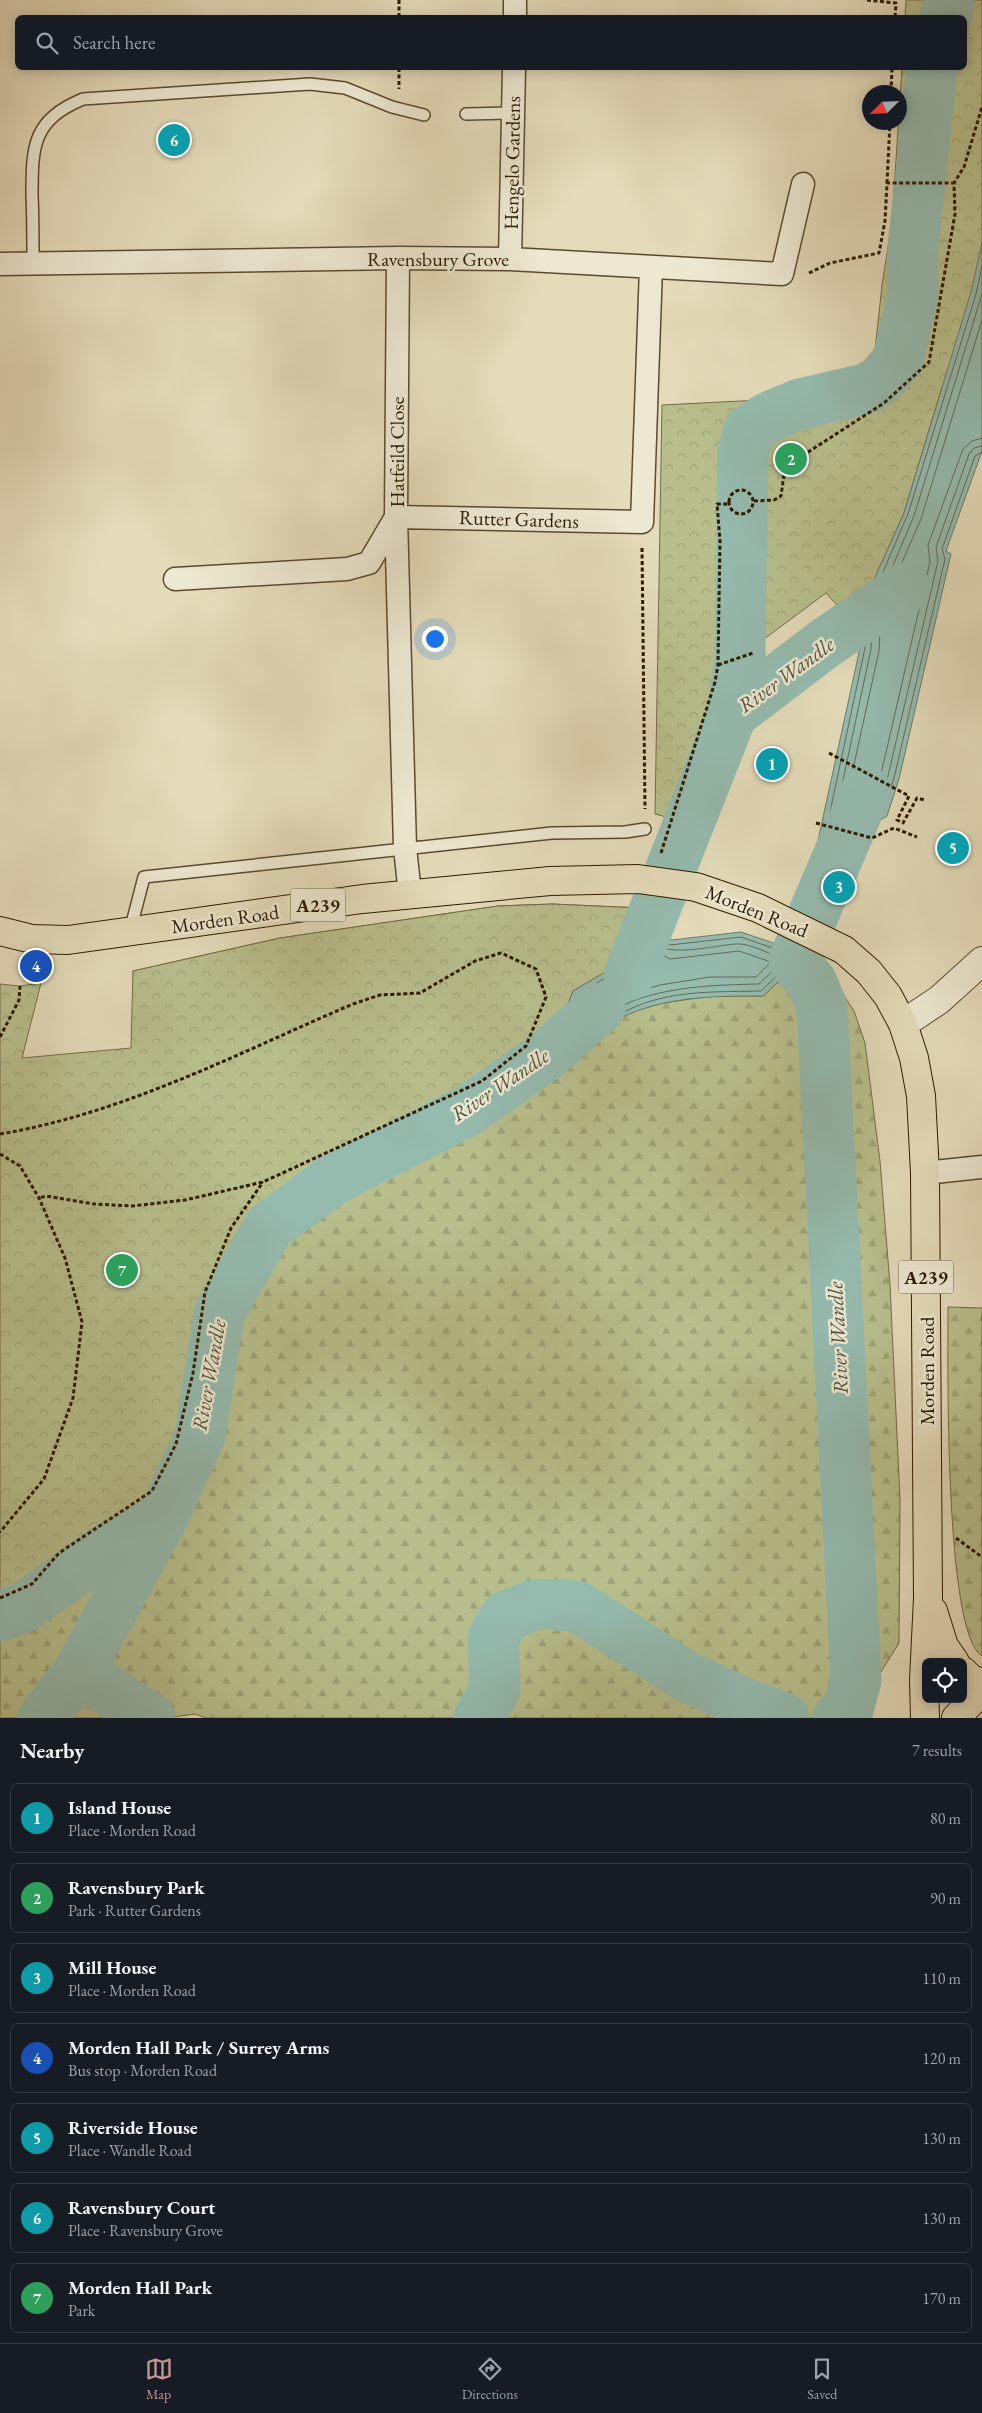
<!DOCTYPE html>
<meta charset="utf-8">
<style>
:root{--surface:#171b24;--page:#242831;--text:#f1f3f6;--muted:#9ea1a6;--line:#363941;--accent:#c59692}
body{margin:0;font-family:"EB Garamond",serif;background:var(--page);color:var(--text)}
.controls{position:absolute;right:15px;bottom:15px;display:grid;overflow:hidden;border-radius:8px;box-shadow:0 2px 12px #0003}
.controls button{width:45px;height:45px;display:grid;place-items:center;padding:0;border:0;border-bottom:1px solid var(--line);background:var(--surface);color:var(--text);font:25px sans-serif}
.compass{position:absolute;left:862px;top:85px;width:45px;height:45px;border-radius:50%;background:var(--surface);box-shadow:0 2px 12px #0003;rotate:246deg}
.you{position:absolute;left:434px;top:638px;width:18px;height:18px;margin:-12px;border:4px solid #fff;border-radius:50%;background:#1a73e8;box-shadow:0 0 0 8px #1a73e833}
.badge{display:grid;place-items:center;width:32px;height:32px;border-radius:50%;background:var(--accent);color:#fff;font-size:16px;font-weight:700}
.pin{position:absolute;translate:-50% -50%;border:2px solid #fff;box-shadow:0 1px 5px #0006}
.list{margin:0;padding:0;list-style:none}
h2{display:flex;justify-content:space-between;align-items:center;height:65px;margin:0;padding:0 20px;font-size:21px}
h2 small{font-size:16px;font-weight:400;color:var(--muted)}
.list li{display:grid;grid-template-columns:32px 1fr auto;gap:15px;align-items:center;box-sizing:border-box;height:70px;margin:0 10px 10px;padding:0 10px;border:1px solid var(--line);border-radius:8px}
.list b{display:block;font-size:19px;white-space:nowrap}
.list p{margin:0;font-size:16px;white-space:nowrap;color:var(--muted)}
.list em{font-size:16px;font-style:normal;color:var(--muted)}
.icon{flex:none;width:28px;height:28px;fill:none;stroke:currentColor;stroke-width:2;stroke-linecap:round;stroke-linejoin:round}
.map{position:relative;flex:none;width:982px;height:1718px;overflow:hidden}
.search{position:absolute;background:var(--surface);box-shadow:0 2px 12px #0003;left:15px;right:15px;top:15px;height:55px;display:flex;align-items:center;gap:12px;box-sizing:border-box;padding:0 18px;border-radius:8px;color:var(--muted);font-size:19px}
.sheet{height:625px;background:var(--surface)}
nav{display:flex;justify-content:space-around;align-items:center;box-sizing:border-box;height:70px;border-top:1px solid var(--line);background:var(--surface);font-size:14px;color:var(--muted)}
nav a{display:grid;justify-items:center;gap:2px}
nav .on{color:var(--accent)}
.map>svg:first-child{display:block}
.forest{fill:url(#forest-firs);stroke:#726c46}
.park{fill:url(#park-crowns);stroke:#726c46}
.water{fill:#95bbaf;stroke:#6b7b69}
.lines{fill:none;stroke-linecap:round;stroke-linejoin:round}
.shore{stroke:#616a58;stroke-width:1}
.river{stroke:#95bbaf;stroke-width:51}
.service-casing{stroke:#5b4a2e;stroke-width:14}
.minor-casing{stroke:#5b4a2e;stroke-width:25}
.tertiary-casing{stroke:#5b4a2e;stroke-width:30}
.primary-casing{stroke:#2d1a00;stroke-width:30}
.trunk-casing{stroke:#2d1a00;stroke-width:30}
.path{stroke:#2d1a00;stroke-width:3;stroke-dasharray:4 2.5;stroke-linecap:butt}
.service{stroke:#ede8d2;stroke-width:11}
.minor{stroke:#ede8d2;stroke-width:22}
.tertiary{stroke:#ede8d2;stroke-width:28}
.primary{stroke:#e4dbba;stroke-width:28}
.trunk{stroke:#e4dbba;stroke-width:28}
.labels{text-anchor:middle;stroke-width:5;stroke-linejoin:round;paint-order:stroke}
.shield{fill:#ede8d2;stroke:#67583f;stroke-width:1}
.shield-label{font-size:19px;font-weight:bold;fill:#2d1a00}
.street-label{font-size:20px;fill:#2d1a00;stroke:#ede8d2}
.water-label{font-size:21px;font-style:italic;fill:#51523d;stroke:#ede8d2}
</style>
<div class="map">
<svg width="982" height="1718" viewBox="0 0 982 1718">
<defs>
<pattern id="forest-firs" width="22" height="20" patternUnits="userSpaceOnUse" patternTransform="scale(1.25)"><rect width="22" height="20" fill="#b8bf8d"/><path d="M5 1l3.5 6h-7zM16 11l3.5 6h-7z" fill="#9ea478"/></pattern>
<pattern id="park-crowns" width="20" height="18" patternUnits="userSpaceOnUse" patternTransform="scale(1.25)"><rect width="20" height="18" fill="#b8bf8d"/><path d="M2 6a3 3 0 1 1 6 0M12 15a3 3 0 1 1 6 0" fill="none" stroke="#9ea478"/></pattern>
</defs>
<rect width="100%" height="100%" fill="#e4dbba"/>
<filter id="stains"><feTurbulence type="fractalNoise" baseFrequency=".004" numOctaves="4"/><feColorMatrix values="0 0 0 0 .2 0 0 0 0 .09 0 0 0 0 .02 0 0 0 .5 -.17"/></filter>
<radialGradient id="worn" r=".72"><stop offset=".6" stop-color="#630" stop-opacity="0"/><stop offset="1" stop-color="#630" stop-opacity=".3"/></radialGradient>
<path class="forest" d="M552 904 641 908 609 970 573 991 639 1010 663 1003 712 996H763L793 968 808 1007 833 1008 826 968 854 1011 865 1043 880 1161 890 1285 900 1499 899 1643 877 1678 863 1714 859 1718H206L195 1714 166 1718H0V1616L25 1607 106 1549 162 1519 133 971 280 938 498 906Z
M948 1307 982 1308V1656C944 1634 948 1359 948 1307Z"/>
<path class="park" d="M906 0H982V397L942 387 904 513 872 584 862 601 844 613 826 593 752 648 729 655V668L707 750 677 820 655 814 662 405 781 399 829 384 847 385 872 378 882 285 892 221 902 68H964V18L905 17Z
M552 904 641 908 631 933 609 970 573 991 548 1054 469 1110 331 1181 269 1227 219 1314 200 1436 162 1519 106 1549 25 1607 0 1616V984L20 986 41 983 22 1058 131 1048 133 971 280 938 498 906Z"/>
<path class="water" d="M982 243V451L946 551 951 554 899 779 887 816 865 830 838 854 817 845 860 648 862 601 872 584 904 513 971 292Z
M641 908 668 909 661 933 672 940 741 932 788 948 794 960 793 968 763 996C730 996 697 996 664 1003 625 1011 584 1037 548 1054L573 991 609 970 631 933Z"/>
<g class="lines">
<path class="shore" d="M982 266 976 294 908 514 877 586 867 602 865 648 824 840 836 848 882 813 894 778 945 559 942 549 975 456 982 452
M982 294 914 516 883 589 873 604 871 649 831 836 835 840 877 809 888 776 938 561 936 547 969 454 974 448 982 446
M982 320 921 519 889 592 881 607 879 651 842 819 844 822 871 804 881 774 930 562 928 545 963 449 972 441 982 438
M645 914 660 915 656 935 670 945 741 937 784 952 788 960V965L761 991C720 992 676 990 637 1006 617 1014 579 1039 561 1041L560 1038 577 995 613 973 636 935Z
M647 925 651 926C644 967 719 943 739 944 751 944 767 953 779 957L782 962 759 984C717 985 678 986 638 999 620 1005 589 1028 572 1029L582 999 618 977Z
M646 946 670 959 739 951 768 961 770 963 756 977H710L660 985 633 993 586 1013 588 1004 622 983Z"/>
<path class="river" d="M945 18 950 0
M732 714 740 658 743 453 749 430 769 417 800 404 865 389 880 381 898 360 913 294 912 258 932 68
M629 975 732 714 824 644 905 588
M0 1616 25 1607 106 1549 162 1519
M79 1671 150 1718
M43 1718 79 1671 162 1519 200 1436 219 1314 269 1227 331 1181 469 1110 548 1054 600 1008
M479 1718 495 1690 493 1638 506 1616 537 1604 577 1606 684 1675 739 1701 784 1718
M838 1718 848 1710 856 1680 822 1007 812 983 794 960 866 791"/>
<g class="service-casing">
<path id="service" d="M466 114 513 113
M33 264C33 241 33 218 32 195 32 145 33 120 83 99L310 84 345 88 392 107 424 115
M130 931 144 877 552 833 625 832 645 829"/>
</g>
<g class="minor-casing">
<path id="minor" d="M515 18V0
M510 259 514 68
M0 264 398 258 510 259 782 274 803 184
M175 579 347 569 369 563 396 517 398 258
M410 894 405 848 396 517 642 522 651 267
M925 1173 982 1167"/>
</g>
<g class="tertiary-casing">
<path id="tertiary" d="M903 1024 939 1000 982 961"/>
</g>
<g class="primary-casing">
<path id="primary" d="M0 931 32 939 68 940 362 899 550 881 638 879 696 887 758 908 844 950 869 972 888 996 903 1024 914 1058 921 1096 925 1173 928 1598 924 1680 925 1718
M933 1611 944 1646 955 1662
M963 1671 971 1679 982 1683"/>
</g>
<g class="trunk-casing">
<path id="trunk" d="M956 1718 974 1699 982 1695"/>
</g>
<path class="path" d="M399 0V18
M867 0 896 3 895 18
M399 68V89
M891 92 892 68
M887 183 890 122
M809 273 830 263 879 253 885 221 887 183H954
M729 502a12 12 0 1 1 24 0a12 12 0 1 1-24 0Z
M754 501 774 500 781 496 785 467 884 403 929 362 955 214 954 183 964 167 982 107
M642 548 645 809
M718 665 753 653
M829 753 909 796 897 820 903 823 917 798 925 800
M816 823 872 838 894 828 917 837
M661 853 715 682 718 665 720 541 717 504H729
M0 1037 19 1000 20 986
M0 1134C125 1113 238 1053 353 1004L380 995 420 993 475 961 501 953 536 969 546 997 526 1046 482 1081 263 1182 185 1200 132 1206 94 1204 46 1196 39 1198
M0 1154 20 1166 39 1198 65 1258 82 1322 73 1398 44 1479 0 1532
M956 1538 982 1557
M0 1598 32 1584 59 1553 152 1491 176 1444 193 1373 205 1292 231 1228 263 1182"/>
<use href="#service" class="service"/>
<use href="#minor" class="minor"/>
<use href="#tertiary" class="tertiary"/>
<use href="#primary" class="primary"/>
<use href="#trunk" class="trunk"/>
</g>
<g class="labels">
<g class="shield">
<rect x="290.5" y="888.5" width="55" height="33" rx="4"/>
<rect x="898.5" y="1260.5" width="55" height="33" rx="4"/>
</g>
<g class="shield-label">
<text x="318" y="912">A239</text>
<text x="926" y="1284">A239</text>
</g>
<g class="street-label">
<text transform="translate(512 163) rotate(-89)" y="7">Hengelo Gardens</text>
<text x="438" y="266">Ravensbury Grove</text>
<text transform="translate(397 452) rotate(-90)" y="7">Hatfeild Close</text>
<text transform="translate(519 519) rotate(2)" y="7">Rutter Gardens</text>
<text transform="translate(757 911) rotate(22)" y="7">Morden Road</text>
<text transform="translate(225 919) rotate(-8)" y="7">Morden Road</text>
<text transform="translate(927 1371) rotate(-90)" y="7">Morden Road</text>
</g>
<g class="water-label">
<text transform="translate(786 675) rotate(-36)" y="7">River Wandle</text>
<text transform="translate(500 1085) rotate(-34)" y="7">River Wandle</text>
<text transform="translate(838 1338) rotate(-93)" y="7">River Wandle</text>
<text transform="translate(209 1375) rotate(-80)" y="7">River Wandle</text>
</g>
</g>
<rect width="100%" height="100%" filter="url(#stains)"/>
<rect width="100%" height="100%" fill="url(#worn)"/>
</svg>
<div class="controls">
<button><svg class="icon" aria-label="locate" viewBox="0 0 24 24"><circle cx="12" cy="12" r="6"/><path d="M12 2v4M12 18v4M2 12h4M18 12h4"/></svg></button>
</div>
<svg class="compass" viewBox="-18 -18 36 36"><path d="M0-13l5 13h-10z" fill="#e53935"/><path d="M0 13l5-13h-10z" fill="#9ea1a6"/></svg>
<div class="you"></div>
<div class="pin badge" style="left:772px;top:764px;background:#0f9aa8">1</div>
<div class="pin badge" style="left:791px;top:459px;background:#2e9e5b">2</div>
<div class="pin badge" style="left:839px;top:887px;background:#0f9aa8">3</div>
<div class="pin badge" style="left:36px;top:966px;background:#1a4fb4">4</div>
<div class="pin badge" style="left:953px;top:848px;background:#0f9aa8">5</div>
<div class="pin badge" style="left:174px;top:140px;background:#0f9aa8">6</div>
<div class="pin badge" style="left:122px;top:1270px;background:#2e9e5b">7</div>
<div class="search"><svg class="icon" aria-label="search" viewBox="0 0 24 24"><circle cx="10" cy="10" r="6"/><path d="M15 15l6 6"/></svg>Search here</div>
</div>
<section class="sheet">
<h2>Nearby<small>7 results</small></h2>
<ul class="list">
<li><span class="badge" style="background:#0f9aa8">1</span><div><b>Island House</b><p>Place · Morden Road</p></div><em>80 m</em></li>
<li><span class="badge" style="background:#2e9e5b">2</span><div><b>Ravensbury Park</b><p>Park · Rutter Gardens</p></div><em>90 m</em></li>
<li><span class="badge" style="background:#0f9aa8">3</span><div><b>Mill House</b><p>Place · Morden Road</p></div><em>110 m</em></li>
<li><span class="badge" style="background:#1a4fb4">4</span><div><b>Morden Hall Park / Surrey Arms</b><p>Bus stop · Morden Road</p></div><em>120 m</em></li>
<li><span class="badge" style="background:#0f9aa8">5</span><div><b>Riverside House</b><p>Place · Wandle Road</p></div><em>130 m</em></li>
<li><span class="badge" style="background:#0f9aa8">6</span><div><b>Ravensbury Court</b><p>Place · Ravensbury Grove</p></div><em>130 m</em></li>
<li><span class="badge" style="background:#2e9e5b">7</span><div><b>Morden Hall Park</b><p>Park</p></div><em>170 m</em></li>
</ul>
</section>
<nav>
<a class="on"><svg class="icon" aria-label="map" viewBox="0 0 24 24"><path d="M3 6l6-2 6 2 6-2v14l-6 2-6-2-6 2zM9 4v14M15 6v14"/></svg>Map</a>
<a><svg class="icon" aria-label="directions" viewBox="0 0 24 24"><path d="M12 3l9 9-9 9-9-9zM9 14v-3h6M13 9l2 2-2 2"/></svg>Directions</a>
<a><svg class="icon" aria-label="saved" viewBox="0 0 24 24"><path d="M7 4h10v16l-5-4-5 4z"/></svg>Saved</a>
</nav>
